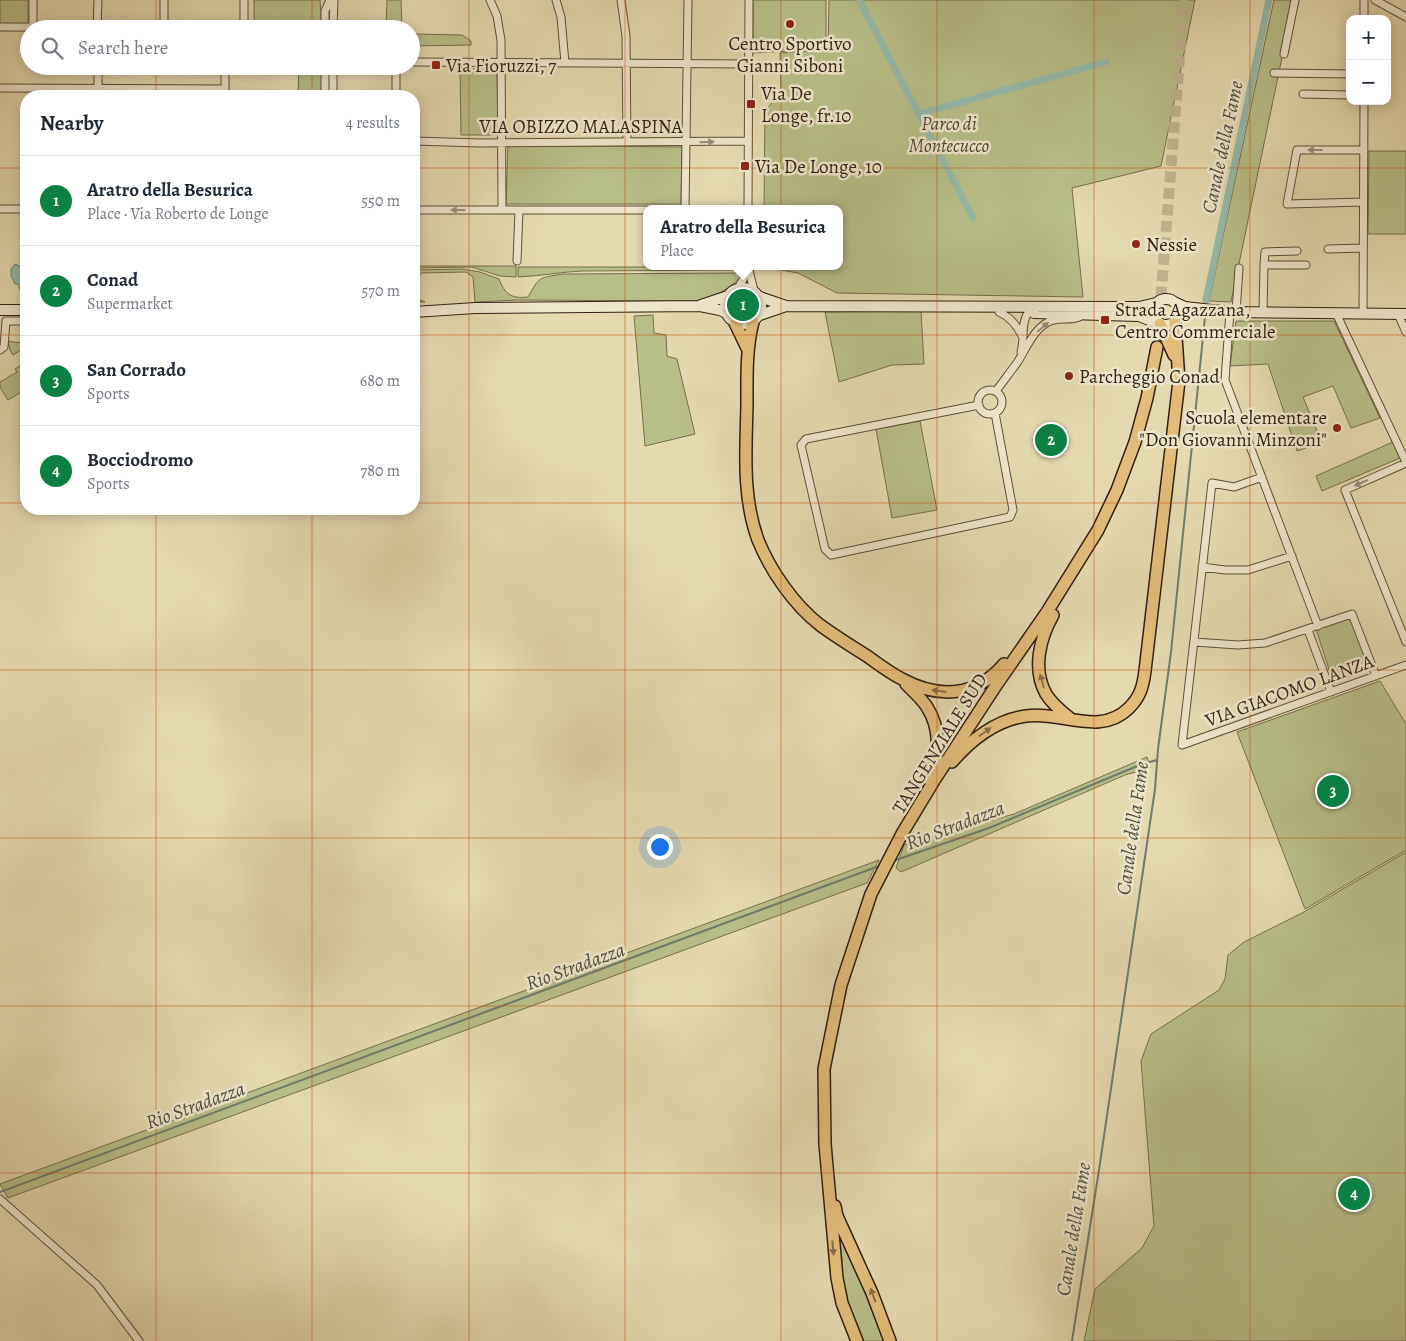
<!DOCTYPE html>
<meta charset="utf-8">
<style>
:root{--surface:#fff;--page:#f2f2f3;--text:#1f2937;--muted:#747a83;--line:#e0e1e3;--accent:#0b8043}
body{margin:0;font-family:Alegreya,serif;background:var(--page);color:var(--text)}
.controls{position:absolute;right:15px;top:15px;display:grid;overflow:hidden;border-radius:10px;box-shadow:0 2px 12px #0003}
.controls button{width:45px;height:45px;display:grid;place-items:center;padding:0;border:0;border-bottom:1px solid var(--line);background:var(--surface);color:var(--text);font:25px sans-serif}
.you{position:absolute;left:659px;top:846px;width:18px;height:18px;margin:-12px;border:4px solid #fff;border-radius:50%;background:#1a73e8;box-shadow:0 0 0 8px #1a73e833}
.badge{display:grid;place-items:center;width:32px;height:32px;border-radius:50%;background:var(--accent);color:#fff;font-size:16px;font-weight:700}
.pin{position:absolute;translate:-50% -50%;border:2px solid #fff;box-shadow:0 1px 5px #0006}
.popup{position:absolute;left:643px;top:205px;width:200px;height:65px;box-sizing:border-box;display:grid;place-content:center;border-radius:10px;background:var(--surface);filter:drop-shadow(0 1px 4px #0005);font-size:16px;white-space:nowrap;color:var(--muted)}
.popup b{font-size:19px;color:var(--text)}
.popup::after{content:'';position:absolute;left:50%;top:100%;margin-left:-10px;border:10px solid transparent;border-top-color:var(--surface)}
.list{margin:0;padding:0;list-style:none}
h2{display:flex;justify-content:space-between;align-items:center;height:65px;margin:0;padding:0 20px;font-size:21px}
h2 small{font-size:16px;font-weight:400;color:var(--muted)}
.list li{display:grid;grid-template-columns:32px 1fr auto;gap:15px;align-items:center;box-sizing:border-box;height:90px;padding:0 20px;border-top:1px solid var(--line)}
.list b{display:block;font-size:19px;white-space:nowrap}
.list p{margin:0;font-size:16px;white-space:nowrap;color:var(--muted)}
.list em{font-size:16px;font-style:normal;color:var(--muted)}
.icon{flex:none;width:28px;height:28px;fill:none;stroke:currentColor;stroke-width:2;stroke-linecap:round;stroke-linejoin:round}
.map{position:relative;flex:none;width:1406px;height:1341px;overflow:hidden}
.search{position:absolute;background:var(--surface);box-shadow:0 2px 12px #0003;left:20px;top:20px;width:400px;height:55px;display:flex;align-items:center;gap:12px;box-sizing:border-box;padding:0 18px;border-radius:28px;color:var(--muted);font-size:19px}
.panel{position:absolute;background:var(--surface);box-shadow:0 2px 12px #0003;left:20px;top:90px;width:400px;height:425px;border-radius:20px}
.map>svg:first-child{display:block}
.green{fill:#b8be88;stroke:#766e4d}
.water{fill:#96baaa;stroke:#6e7c6d}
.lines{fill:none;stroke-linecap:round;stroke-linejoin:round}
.stream{stroke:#6e7c6d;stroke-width:2}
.canal{stroke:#96baaa;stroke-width:7}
.primary-tunnel{stroke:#c1b490;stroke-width:11;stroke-dasharray:11 5.5;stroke-linecap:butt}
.minor-casing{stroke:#604e39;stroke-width:9}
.secondary-casing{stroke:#331f12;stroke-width:12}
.primary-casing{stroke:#331f12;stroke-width:14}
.minor{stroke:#eee6cb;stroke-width:7}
.secondary{stroke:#eee6cb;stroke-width:10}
.primary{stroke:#e2bc78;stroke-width:11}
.oneway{fill:#9a8c78}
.oneway2{fill:#8a6e45}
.grid{fill:none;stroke:#cd500d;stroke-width:1;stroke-opacity:0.55}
.poi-dot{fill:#8f2418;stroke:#eee6cb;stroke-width:2}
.labels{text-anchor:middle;stroke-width:5;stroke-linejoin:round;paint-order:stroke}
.poi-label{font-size:19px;fill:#331f12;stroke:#eee6cb;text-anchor:start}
.park-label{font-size:19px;font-style:italic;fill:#544730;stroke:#eee6cb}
.street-label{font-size:19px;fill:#331f12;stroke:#eee6cb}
.water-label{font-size:20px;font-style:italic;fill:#514e40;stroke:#eee6cb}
</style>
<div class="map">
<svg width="1406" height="1341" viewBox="0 0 1406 1341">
<rect width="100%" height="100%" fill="#e5d9af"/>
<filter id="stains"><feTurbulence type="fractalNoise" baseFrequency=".004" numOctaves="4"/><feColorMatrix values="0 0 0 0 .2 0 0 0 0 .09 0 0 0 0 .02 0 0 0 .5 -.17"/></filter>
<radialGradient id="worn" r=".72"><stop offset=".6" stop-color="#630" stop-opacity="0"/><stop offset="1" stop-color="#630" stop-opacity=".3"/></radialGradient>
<path class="green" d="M0 0H28V26L0 27Z
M254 0H320L322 26H254Z
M387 0H401L402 29H386Z
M753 0H826V49L753 53Z
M829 0H1195L1161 166 1072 188 1083 297 837 293 798 273 764 267 839 266V209H764L765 111 781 92 780 53 828 50Z
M1274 0H1294L1231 302 1209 301Z
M415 34 462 35 471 41V45L411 46V37H414Z
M299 66H325V96H298Z
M460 69H497L498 135H461Z
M508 145 682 147 681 204H506Z
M1369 151H1406V234H1368Z
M414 266H516V277L500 276 472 267 414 268Z
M518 267H742V270L582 271C560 272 540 276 518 277Z
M463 269 480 272 499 279C505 294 511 299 528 297 540 276 538 278 563 274L743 273C732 290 714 296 695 301L518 300 475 302 473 277 466 272 421 273 417 281 416 298 425 302H414V270Z
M728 306a15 15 0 1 1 30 0a15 15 0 1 1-30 0Z
M921 311 924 364 892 365 839 382 825 312Z
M653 315 654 333 666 335 667 356 677 359 695 434 645 446 634 316Z
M1236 321H1334L1380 418 1351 428 1333 386 1303 397 1322 443 1297 451 1268 364 1230 366Z
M8 341 26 344V358L21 350 13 355 10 350Z
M26 362V389L8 400 0 387V382L17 372 15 369Z
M920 421 937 510 892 518 876 429Z
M1393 442 1400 458 1322 491 1316 476Z
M1351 616 1372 669 1333 682 1316 629Z
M1380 681 1406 724V850L1305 909 1237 732Z
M1147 757 1150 768 1125 775 901 872 896 868 904 845 1014 814Z
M1406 852V1341H1084L1095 1289 1142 1248 1154 1226 1141 1061 1151 1034 1219 990 1225 979 1228 955 1244 942 1302 913Z
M879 860 867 883 8 1198 0 1184Z
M839 1238 842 1239 855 1264 886 1341H861L844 1297Z"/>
<path class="water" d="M15 264 26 269V295L21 292 18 284H15L11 276V269Z"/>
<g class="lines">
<path class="stream" d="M893 861 989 828 1142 764 1157 760
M0 1192 879 866
M1072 1341 1099 1170 1155 789 1158 749 1171 652 1205 317"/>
<path class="canal" d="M859 0 973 218
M919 114 1106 62
M1206 300 1269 0"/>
<path class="primary-tunnel" d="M1157 347 1184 0"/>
<g class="minor-casing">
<path id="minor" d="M33 0V27
M490 0 497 16 501 40 502 210
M556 0 561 17 565 63
M621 0 626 36 627 142
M1375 0 1406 17
M1364 19V0
M0 27 333 28
M164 27V0
M244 28V0
M97 29 98 0
M325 29V11L330 0
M333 29 334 0
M1284 54 1295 0
M411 62 748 64
M98 66V96
M1274 73 1350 74
M0 88 225 89
M1303 94 1350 95
M225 96V66
M325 96V66
M333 96V66
M396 96V66
M414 141 480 143 748 141
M1363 202 1287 204 1297 150H1364
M0 209H26
M685 209 688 0
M748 209 749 0
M414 210H647
M1328 249 1363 248
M517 261 519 210
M1264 265 1265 252 1297 251
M748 266 754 291
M738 288 748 271
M999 312C1010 317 1017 325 1022 336
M1230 312 1225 380 1318 626
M1236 312 1239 268
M1263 313 1264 265H1306
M1336 313 1406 462
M1363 313 1364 101
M1398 314 1406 332
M0 350 4 347 6 321H26
M1021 352C1025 338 1020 324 1029 311L1035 310
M978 402a12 12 0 1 1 24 0a12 12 0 1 1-24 0Z
M996 391C1003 382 1010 372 1017 363 1026 349 1033 330 1048 322 1058 317 1069 321 1079 317
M979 405 806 439 801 445 825 549 831 555 1010 517 1013 510 995 413
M1406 463 1345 490 1406 642
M1262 477 1234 487 1212 483 1182 745 1406 665
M1202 567 1225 570H1248L1292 556
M1308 630 1331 692
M1194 642 1238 645 1265 643 1352 614 1376 676
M0 1199 97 1285 139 1341"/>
</g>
<g class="secondary-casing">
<path id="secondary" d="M725 306a18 18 0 1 1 36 0a18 18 0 1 1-36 0Z
M760 297 786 306 1139 307 1156 303
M1153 312a13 13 0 1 1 26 0a13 13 0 1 1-26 0Z
M1174 302 1185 307 1230 312 1406 314
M701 305 728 296
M0 310H26
M414 312 475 308 700 306 720 310 726 313
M1034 313 1139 316 1157 323
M760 315 786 306"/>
</g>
<g class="primary-casing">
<path id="primary" d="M753 322C746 349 747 377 747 405 746 451 742 496 758 540 770 570 794 605 820 625 835 636 851 646 867 656 878 664 890 673 902 679 939 699 976 697 1004 664
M735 323 747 348
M1160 324 1174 355
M1053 615C1040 638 1032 669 1046 694 1052 704 1062 712 1071 719
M906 684C913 691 922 699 927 707 941 729 940 757 929 779
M952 762C971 740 996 720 1026 716 1061 711 1100 737 1129 708 1140 697 1143 687 1145 671L1179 381 1175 322
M835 1206 837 1216 872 1293 890 1341
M857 1341 842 1303 837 1278 825 1144 824 1069 841 985 871 894 903 832 935 779 997 684 1047 612 1098 530 1117 490 1135 442 1147 398 1157 347"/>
</g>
<use href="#minor" class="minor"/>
<use href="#secondary" class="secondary"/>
<use href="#primary" class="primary"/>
</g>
<defs><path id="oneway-solid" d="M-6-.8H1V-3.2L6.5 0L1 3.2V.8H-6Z" transform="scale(1.25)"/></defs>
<g class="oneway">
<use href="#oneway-solid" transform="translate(707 142) rotate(-1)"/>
<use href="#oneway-solid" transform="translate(1315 150) rotate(180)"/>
<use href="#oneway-solid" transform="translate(458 210) rotate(180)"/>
<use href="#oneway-solid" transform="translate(1043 327) rotate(-40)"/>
<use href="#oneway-solid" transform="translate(1361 483) rotate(156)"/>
</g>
<g class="oneway2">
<use href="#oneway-solid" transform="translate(1042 681) rotate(-105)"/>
<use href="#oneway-solid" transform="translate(939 691) rotate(-172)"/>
<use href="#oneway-solid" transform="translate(985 732) rotate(-35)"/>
<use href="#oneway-solid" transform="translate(833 1248) rotate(85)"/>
<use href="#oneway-solid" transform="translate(873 1295) rotate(-110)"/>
</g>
<path class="grid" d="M156 0V29M312 0V29M469 0V1341M625 0V1341M781 0V1341M937 0V1341M1094 0V1341M1250 0V1341M156 66V96M312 66V96M0 168H26M414 168H1406M0 335H26M414 335H1406M0 503H26M414 503H1406M156 509V1341M312 509V1341M0 670H1406M0 838H1406M0 1006H1406M0 1173H1406"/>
<g class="poi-dot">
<circle cx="790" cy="24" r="5"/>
<rect x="431" y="60" width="10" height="10" rx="2.5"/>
<rect x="746" y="99" width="10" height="10" rx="2.5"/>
<rect x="740" y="161" width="10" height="10" rx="2.5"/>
<circle cx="1136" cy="244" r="5"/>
<rect x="1100" y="315" width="10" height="10" rx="2.5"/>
<circle cx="1069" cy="376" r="5"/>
<circle cx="1337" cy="428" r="5"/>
</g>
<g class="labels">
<g class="poi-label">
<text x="790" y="50" text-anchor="middle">Centro Sportivo<tspan x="790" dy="22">Gianni Siboni</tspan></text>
<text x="446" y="72">Via Fioruzzi, 7</text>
<text x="761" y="100">Via De<tspan x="761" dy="22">Longe, fr.10</tspan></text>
<text x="755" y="173">Via De Longe, 10</text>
<text x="1146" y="251">Nessie</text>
<text x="1115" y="316">Strada Agazzana,<tspan x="1115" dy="22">Centro Commerciale</tspan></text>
<text x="1079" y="383">Parcheggio Conad</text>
<text x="1327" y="424" text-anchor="end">Scuola elementare<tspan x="1327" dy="22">"Don Giovanni Minzoni"</tspan></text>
</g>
<g class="park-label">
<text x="949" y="130">Parco di<tspan x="949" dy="22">Montecucco</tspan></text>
</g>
<g class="street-label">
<text x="581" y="133">VIA OBIZZO MALASPINA</text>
<text transform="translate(1289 690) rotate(-20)" y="7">VIA GIACOMO LANZA</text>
<text transform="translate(939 743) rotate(-58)" y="7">TANGENZIALE SUD</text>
</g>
<g class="water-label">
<text transform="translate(1222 147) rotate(-78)" y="7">Canale della Fame</text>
<text transform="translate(955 825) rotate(-21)" y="7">Rio Stradazza</text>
<text transform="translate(1132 828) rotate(-82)" y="7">Canale della Fame</text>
<text transform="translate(575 966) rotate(-20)" y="7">Rio Stradazza</text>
<text transform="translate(195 1105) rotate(-20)" y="7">Rio Stradazza</text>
<text transform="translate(1073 1229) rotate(-81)" y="7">Canale della Fame</text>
</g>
</g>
<rect width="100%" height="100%" filter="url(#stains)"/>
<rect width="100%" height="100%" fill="url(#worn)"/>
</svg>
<div class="controls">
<button>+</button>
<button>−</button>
</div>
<div class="you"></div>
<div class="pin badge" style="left:743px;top:305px">1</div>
<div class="popup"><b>Aratro della Besurica</b>Place</div>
<div class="pin badge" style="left:1051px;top:440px">2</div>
<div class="pin badge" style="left:1333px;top:791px">3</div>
<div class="pin badge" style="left:1354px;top:1194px">4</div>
<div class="search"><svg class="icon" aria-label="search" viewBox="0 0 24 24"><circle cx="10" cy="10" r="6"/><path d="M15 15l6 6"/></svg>Search here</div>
<section class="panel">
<h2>Nearby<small>4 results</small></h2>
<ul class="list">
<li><span class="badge">1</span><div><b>Aratro della Besurica</b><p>Place · Via Roberto de Longe</p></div><em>550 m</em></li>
<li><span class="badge">2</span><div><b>Conad</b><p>Supermarket</p></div><em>570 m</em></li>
<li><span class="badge">3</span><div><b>San Corrado</b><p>Sports</p></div><em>680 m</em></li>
<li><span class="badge">4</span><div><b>Bocciodromo</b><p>Sports</p></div><em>780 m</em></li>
</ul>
</section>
</div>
